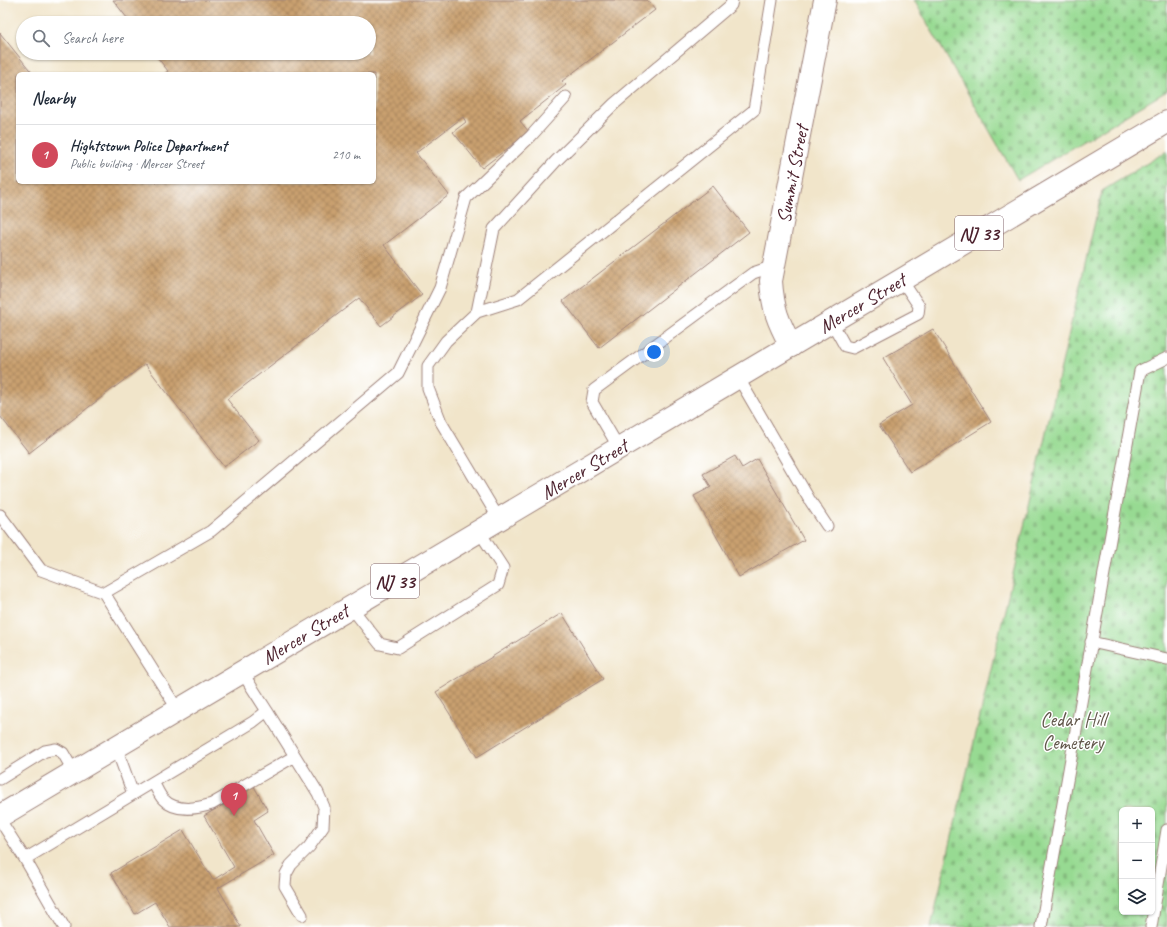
<!DOCTYPE html>
<meta charset="utf-8">
<style>
:root{--surface:#fff;--page:#f6f6f7;--text:#1f2937;--muted:#747a83;--line:#e0e1e3;--accent:#d1495b}
body{margin:0;font-family:Caveat,sans-serif;background:var(--page);color:var(--text)}
.controls{position:absolute;right:12px;bottom:12px;display:grid;overflow:hidden;border-radius:6px;box-shadow:0 1px 3px #0004}
.controls button{width:36px;height:36px;display:grid;place-items:center;padding:0;border:0;border-bottom:1px solid var(--line);background:var(--surface);color:var(--text);font:20px sans-serif}
.you{position:absolute;left:654px;top:352px;width:14px;height:14px;margin:-10px;border:3px solid #fff;border-radius:50%;background:#1a73e8;box-shadow:0 0 0 6px #1a73e833}
.badge{display:grid;place-items:center;width:26px;height:26px;border-radius:50%;background:var(--accent);color:#fff;font-size:13px;font-weight:700}
.pin{position:absolute;translate:-50% -33px;filter:drop-shadow(0 1px 2px #0008)}
.pin::after{content:'';position:absolute;top:21px;width:14px;height:12px;background:inherit;clip-path:polygon(0 0,100% 0,50% 100%)}
.list{margin:0;padding:0;list-style:none}
h2{display:flex;justify-content:space-between;align-items:center;height:52px;margin:0;padding:0 16px;font-size:17px}
h2 small{font-size:13px;font-weight:400;color:var(--muted)}
.list li{display:grid;grid-template-columns:26px 1fr auto;gap:12px;align-items:center;box-sizing:border-box;height:60px;padding:0 16px;border-top:1px solid var(--line)}
.list b{display:block;font-size:15px;white-space:nowrap}
.list p{margin:0;font-size:13px;white-space:nowrap;color:var(--muted)}
.list em{font-size:13px;font-style:normal;color:var(--muted)}
.icon{flex:none;width:22px;height:22px;fill:none;stroke:currentColor;stroke-width:2;stroke-linecap:round;stroke-linejoin:round}
.map{position:relative;flex:none;width:1167px;height:927px;overflow:hidden}
.search{position:absolute;background:var(--surface);box-shadow:0 1px 3px #0004;left:16px;top:16px;width:360px;height:44px;display:flex;align-items:center;gap:10px;box-sizing:border-box;padding:0 14px;border-radius:22px;color:var(--muted);font-size:15px}
.panel{position:absolute;background:var(--surface);box-shadow:0 1px 3px #0004;left:16px;top:72px;width:360px;height:112px;border-radius:6px}
.map>svg:first-child{display:block}
.cemetery{fill:url(#cemetery-stones);stroke:#707c5e;fill-rule:evenodd}
.building{fill:url(#building-cross-hatch)}
.lines{fill:none;stroke-linecap:round;stroke-linejoin:round}
.lane-casing{stroke:#9e827a;stroke-width:13}
.street-casing{stroke:#9e827a;stroke-width:24}
.primary-casing{stroke:#9e827a;stroke-width:24}
.lane{stroke:#fff;stroke-width:11}
.street{stroke:#fff;stroke-width:22}
.primary{stroke:#fff;stroke-width:22}
.labels{text-anchor:middle;stroke-width:3;stroke-linejoin:round;paint-order:stroke}
.shield{fill:#fff;stroke:#80626b;stroke-width:1}
.shield-label{font-size:19px;font-weight:bold;fill:#4a1f2b}
.street-label{font-size:20px;fill:#4a1f2b;stroke:#fff}
.park-label{font-size:20px;fill:#61574a;stroke:#fff}
</style>
<div class="map">
<svg width="1167" height="927" viewBox="0 0 1167 927">
<defs>
<pattern id="cemetery-stones" width="16" height="16" patternUnits="userSpaceOnUse"><rect width="16" height="16" fill="#97da92"/><path d="M2 7V4a2 2 0 0 1 4 0v3zM10 15v-3a2 2 0 0 1 4 0v3z" fill="#84bb7e"/></pattern>
<pattern id="building-cross-hatch" width="8" height="8" patternUnits="userSpaceOnUse"><rect width="8" height="8" fill="#c9a070"/><path d="M0 0l8 8M0 8l8-8" fill="none" stroke="#a5825c"/></pattern>
</defs>
<rect width="100%" height="100%" fill="#fff"/>
<filter id="ink" filterUnits="userSpaceOnUse"><feTurbulence type="fractalNoise" baseFrequency=".025" numOctaves="2"/><feDisplacementMap in="SourceGraphic" scale="8" xChannelSelector="R" yChannelSelector="G"/><feConvolveMatrix kernelMatrix="1 2 1 2 8 2 1 2 1" color-interpolation-filters="sRGB"/></filter>
<filter id="wash" filterUnits="userSpaceOnUse"><feTurbulence type="fractalNoise" baseFrequency=".012" numOctaves="4" result="noise"/><feDisplacementMap in="SourceGraphic" scale="16" xChannelSelector="R" yChannelSelector="G"/><feGaussianBlur stdDeviation="0.9" result="paint"/><feColorMatrix in="noise" values="0 0 0 0 0 0 0 0 0 0 0 0 0 0 0 0 0 1.4 0 .05"/><feComposite in="paint" operator="in"/></filter>
<g filter="url(#wash)">
<rect width="100%" height="100%" fill="#f1e5ca"/>
<path class="cemetery" d="M914 0H1167V91L1018 180Z
M1167 151V927H931L1102 191ZM1122 810H1152V912H1122Z"/>
<g id="blocks">
<path class="building" d="M113 0H647L655 10 562 81 566 85 520 121 529 132 482 168 453 132 466 122 463 117 416 153 449 195 384 245 422 295 381 326 359 298 227 399 259 440 224 467 145 364 29 453 0 416V33L33 74H18V182H374V74H164L168 71 154 53H369V23H131Z
M713 186 749 232 599 348 563 301Z
M933 329 991 422 910 472 879 425 912 405 883 358Z
M735 456 742 468 757 459 804 540 739 577 694 496 711 487 703 474Z
M562 613 603 679 477 757 436 692Z
M252 783 268 811 254 820 274 855 218 888 241 927H170L155 902 135 914 111 873 183 830 213 880 234 867 204 816 226 803 223 800Z"/>
</g>
</g>
<g filter="url(#ink)">
<use href="#blocks" fill-opacity="0" stroke="#9e827a" stroke-width="1"/>
<g class="lines">
<g class="lane-casing">
<path id="lane" d="M477 312 494 229 556 161 614 104 731 5 732 0
M831 321 845 346 853 348 918 314 919 306 901 279
M738 377 809 499 827 526
M619 448 592 402 594 390 753 273 774 266
M0 515 41 570 104 593
M499 519 441 422 428 388V366L446 341 477 312 518 299 754 110 772 0
M351 607 380 644 398 648 498 585 503 568 479 531
M1091 642 1167 659
M178 710 104 593 211 531 398 373 440 288 466 198 531 136 566 97
M267 711 318 793 324 807 323 827 309 847 291 865 286 874 285 886 302 915
M116 747 133 794
M0 779 45 751 56 749 63 753 74 772
M153 782C156 787 159 795 163 799 175 812 196 809 212 804L295 756
M0 820 25 859 64 927
M25 859 253 722 267 711 242 672
M1041 927 1140 371 1167 358
M1151 927 1167 830"/>
</g>
<g class="street-casing">
<path id="street" d="M791 346C778 321 773 310 771 281L825 0"/>
</g>
<g class="primary-casing">
<path id="primary" d="M0 816 1167 122"/>
</g>
<use href="#lane" class="lane"/>
<use href="#street" class="street"/>
<use href="#primary" class="primary"/>
</g>
</g>
<g class="labels">
<g class="shield">
<rect x="955" y="216" width="48" height="34" rx="3"/>
<rect x="371" y="564" width="48" height="34" rx="3"/>
</g>
<g class="shield-label">
<text x="979" y="240">NJ 33</text>
<text x="395" y="588">NJ 33</text>
</g>
<g class="street-label">
<text transform="translate(792 174) rotate(-79)" y="7">Summit Street</text>
<text transform="translate(862 303) rotate(-31)" y="7">Mercer Street</text>
<text transform="translate(584 469) rotate(-31)" y="7">Mercer Street</text>
<text transform="translate(305 634) rotate(-31)" y="7">Mercer Street</text>
</g>
<g class="park-label">
<text x="1073" y="726">Cedar Hill<tspan x="1073" dy="23">Cemetery</tspan></text>
</g>
</g>
</svg>
<div class="controls">
<button>+</button>
<button>−</button>
<button><svg class="icon" aria-label="layers" viewBox="0 0 24 24"><path d="M12 4l9 5-9 5-9-5zM3 14l9 5 9-5"/></svg></button>
</div>
<div class="you"></div>
<div class="pin badge" style="left:234px;top:816px">1</div>
<div class="search"><svg class="icon" aria-label="search" viewBox="0 0 24 24"><circle cx="10" cy="10" r="6"/><path d="M15 15l6 6"/></svg>Search here</div>
<section class="panel">
<h2>Nearby<small></small></h2>
<ul class="list">
<li><span class="badge">1</span><div><b>Hightstown Police Department</b><p>Public building · Mercer Street</p></div><em>210 m</em></li>
</ul>
</section>
</div>
